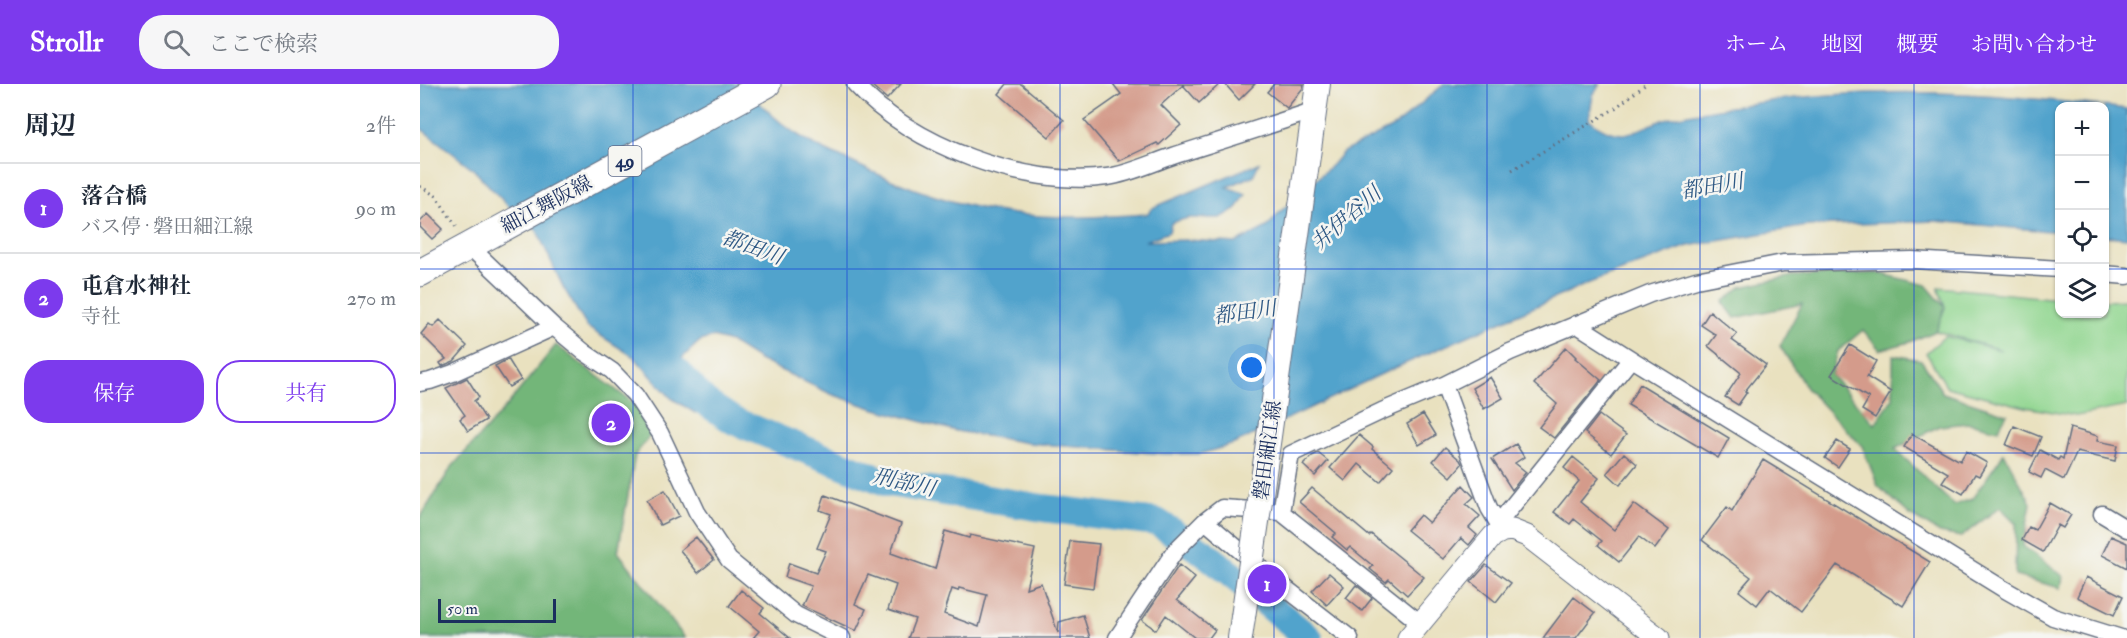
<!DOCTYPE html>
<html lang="ja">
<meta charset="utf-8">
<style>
:root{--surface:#fff;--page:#f6f6f7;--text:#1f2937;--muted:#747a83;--line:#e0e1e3;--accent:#7c3aed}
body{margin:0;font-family:"IM FELL Double Pica","Noto Serif JP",serif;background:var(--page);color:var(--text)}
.controls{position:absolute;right:18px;top:18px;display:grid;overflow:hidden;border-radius:12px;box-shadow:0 2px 4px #0004}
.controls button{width:54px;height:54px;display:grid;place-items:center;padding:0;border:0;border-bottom:2px solid var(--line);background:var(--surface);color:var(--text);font:30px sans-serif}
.scale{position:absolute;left:18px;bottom:15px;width:118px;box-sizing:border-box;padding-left:6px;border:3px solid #1b2f5e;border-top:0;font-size:16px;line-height:21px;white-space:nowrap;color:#1b2f5e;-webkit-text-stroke:4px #f6f6f2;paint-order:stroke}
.you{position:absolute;left:832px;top:284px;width:21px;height:21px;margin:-15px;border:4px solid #fff;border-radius:50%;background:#1a73e8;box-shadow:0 0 0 9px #1a73e833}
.badge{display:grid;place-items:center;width:39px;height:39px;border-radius:50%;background:var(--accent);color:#fff;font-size:20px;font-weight:700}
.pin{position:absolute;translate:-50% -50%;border:3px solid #fff;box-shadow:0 2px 6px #0006}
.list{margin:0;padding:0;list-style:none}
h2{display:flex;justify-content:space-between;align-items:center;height:78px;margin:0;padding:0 24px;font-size:26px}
h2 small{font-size:20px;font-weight:400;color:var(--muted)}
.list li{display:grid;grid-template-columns:39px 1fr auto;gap:18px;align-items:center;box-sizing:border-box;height:90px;padding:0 24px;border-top:2px solid var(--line)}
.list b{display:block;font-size:22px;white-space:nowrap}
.list p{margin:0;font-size:20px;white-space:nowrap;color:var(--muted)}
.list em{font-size:20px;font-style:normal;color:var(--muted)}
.actions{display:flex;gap:12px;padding:18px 24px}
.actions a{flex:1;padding:14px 0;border:2px solid var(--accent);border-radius:24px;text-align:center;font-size:21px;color:var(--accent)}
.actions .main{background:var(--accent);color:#fff}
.icon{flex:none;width:33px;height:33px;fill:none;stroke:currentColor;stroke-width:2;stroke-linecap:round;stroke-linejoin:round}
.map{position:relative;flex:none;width:1707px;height:554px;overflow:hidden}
header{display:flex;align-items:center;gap:36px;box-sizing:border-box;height:84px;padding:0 30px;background:var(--accent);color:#fff}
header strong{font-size:28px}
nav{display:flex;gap:33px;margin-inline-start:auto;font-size:21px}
.search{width:420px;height:54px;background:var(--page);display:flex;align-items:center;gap:15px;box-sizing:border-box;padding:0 21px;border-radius:24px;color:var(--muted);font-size:22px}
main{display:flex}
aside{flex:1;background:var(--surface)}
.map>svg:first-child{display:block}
.green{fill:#8fd58e;stroke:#558276;stroke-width:1.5}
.forest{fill:#73b679;stroke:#47726c;stroke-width:1.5}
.water{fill:#51a3cc;stroke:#366995;stroke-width:1.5}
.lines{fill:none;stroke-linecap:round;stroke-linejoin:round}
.river{stroke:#51a3cc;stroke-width:28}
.building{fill:#d49b8b;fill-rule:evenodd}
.minor-casing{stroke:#636d80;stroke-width:19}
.tertiary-casing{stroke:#636d80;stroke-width:23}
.secondary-casing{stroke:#636d80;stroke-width:26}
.primary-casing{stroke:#636d80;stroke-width:29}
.path{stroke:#636d80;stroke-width:3;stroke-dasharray:1.5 4.5;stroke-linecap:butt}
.minor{stroke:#fff;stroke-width:16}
.tertiary{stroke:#fff;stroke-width:21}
.secondary{stroke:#fff;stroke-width:24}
.primary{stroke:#fff;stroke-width:27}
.secondary-bridge-casing{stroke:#636d80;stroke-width:26;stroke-linecap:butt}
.secondary-bridge{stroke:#fff;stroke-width:24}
.grid{fill:none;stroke:#1d4ed8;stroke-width:1.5;stroke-opacity:0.55}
.labels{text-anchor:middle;stroke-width:5;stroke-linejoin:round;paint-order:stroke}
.shield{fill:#f6f6f2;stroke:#5d6b8a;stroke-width:1.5}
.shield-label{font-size:18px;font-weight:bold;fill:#1b2f5e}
.street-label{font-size:20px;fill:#1b2f5e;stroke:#f6f6f2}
.water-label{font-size:21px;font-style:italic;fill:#2e5884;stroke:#f6f6f2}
</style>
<header>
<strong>Strollr</strong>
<div class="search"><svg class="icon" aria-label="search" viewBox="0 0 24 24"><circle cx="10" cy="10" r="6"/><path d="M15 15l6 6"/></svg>ここで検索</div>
<nav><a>ホーム</a><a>地図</a><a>概要</a><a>お問い合わせ</a></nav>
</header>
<main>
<aside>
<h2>周辺<small>2件</small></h2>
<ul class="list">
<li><span class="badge">1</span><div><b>落合橋</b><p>バス停 · 磐田細江線</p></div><em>90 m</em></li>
<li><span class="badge">2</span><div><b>屯倉水神社</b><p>寺社</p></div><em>270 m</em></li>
</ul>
<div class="actions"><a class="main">保存</a><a>共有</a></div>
</aside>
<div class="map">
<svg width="1707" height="554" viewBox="0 0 1707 554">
<rect width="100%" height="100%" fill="#f6f6f2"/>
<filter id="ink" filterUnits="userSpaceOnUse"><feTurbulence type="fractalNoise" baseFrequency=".0167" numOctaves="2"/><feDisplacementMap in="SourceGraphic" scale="12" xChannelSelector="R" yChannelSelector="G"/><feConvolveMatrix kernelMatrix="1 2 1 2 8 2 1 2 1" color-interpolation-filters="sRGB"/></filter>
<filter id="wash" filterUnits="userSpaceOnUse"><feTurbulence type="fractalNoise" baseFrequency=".008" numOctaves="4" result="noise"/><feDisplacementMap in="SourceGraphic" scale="24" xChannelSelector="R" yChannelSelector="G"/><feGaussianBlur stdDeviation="1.35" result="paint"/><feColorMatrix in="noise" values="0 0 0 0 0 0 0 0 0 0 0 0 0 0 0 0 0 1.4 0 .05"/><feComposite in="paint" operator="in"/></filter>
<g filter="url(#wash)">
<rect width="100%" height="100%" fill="#e9e1bf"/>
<path class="green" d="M1518 203 1639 215 1640 230H1684L1685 217 1707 216V322L1656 332 1605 323 1527 303 1506 269 1525 252 1581 266 1516 247 1525 223Z"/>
<path class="forest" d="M1458 189 1506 201 1525 223 1516 247 1490 258 1460 266 1443 246 1418 267 1411 291 1455 340 1473 314V271L1501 276 1523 309 1587 330 1578 346 1549 339 1519 342 1475 365 1534 421 1552 415 1584 369 1611 419 1603 462 1643 492 1641 504 1595 492 1596 439 1580 423 1541 453 1520 449 1490 431 1458 402 1442 362 1386 304 1360 262 1382 220 1315 234 1303 218 1321 203 1373 192Z
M136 261 240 339 215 371 198 468 265 554H0V434L31 384 85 324Z"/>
<path class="water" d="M0 0H320C339 18 356 37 378 51 393 61 410 69 427 76 480 102 536 123 595 130 639 135 683 133 727 130L732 124 839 79 833 92 807 103 826 110 816 126 800 134H768L751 139 749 148 725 157 768 156 816 159 847 143 863 125 912 81 923 68 975 42 1024 0H1180L1173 11 1169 35C1178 43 1188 49 1201 50 1214 51 1235 37 1249 34 1275 28 1303 24 1329 20 1454 0 1582 9 1707 25V154L1685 152 1684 22H1640L1639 148 1515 137 1388 142 1268 162 1169 199 968 287 814 360 780 370H744L608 359 536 347 452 324 411 310 339 276 310 258 293 253 280 257 262 274 264 286 289 306 275 329 251 314 214 273 167 243 143 203 117 147 88 122 52 84 0 44Z"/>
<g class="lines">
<path class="river" d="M258 288 285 318 314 337 468 399 623 424 737 438 786 470 889 554"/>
</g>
<g id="blocks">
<path class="building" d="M450 0H481L467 15Z
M587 0H601L644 36 629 53 579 10Z
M693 0H800L779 19 763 1 741 21 761 41 739 61 737 59 699 77 664 36 701 10Z
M805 0H835L819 16Z
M854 0H884L883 4 867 24 847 8Z
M8 130 23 145 12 155 0 143V138Z
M1290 227 1317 250 1312 256 1346 281 1325 307 1327 308 1318 321 1305 313 1321 289 1288 262 1296 251 1281 241Z
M20 236 47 262 34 277 22 282 20 279 26 275 1 250 9 240 13 243Z
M1430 261 1456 277 1447 293 1471 308 1455 334 1442 326 1449 314 1411 291Z
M1146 263 1156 273 1155 274 1181 296 1134 354 1119 343 1137 320 1114 300Z
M88 275 101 296 89 303 75 282Z
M1070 293 1083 314 1064 325 1052 304Z
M47 294 59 313 54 317 66 336 48 347 40 335 45 331 26 304Z
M1220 300 1309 354 1298 374 1208 321Z
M1003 330 1016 351 999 361 987 340Z
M1179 331 1206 351 1191 370 1165 349Z
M1594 342 1621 353 1613 372 1586 361Z
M1650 344 1678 352 1677 357 1698 361 1695 377 1657 368 1644 396 1625 386 1621 394 1609 388 1620 366 1638 376 1640 373 1643 375Z
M1492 350 1540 377 1546 367 1567 379 1559 392 1555 390 1543 410 1522 398 1528 389 1484 363Z
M939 351 953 363 952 365 973 383 960 398 939 380 925 397 910 384Z
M1417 357 1430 365 1418 383 1405 374Z
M1096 360 1104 373 1095 379 1106 388 1092 406 1072 375Z
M1025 363 1040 376 1042 380 1031 393 1013 377Z
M898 369 908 377 895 392 883 381 892 372Z
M1204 369 1217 380 1200 401 1187 389Z
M1153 373 1179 394 1160 418 1194 446 1214 420 1249 446 1235 465 1219 453 1199 478 1178 461 1182 457 1154 435 1150 440 1134 428 1159 397 1144 384Z
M1343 376 1510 478 1483 522 1417 481 1381 528 1350 504 1337 521 1319 507 1331 493 1282 456 1307 423 1312 427Z
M1043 401 1054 413 1046 420 1060 432 1049 444 1057 451 1049 461 1041 454 1023 475 987 446 1000 431 1009 439Z
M892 404 949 452 951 450 1004 493 987 511 969 495 966 498 950 485 953 482 930 463 927 466 912 453 916 449 879 418Z
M245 406 259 432 240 441 227 416Z
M405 411 481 440 471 469 515 485 525 447 549 454 550 451 615 465 606 504 621 499 638 549 639 538 663 531 670 554H488L495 535 468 526 476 501 448 491 435 520 446 525 436 547 382 522 391 502 365 493 369 479 396 489 406 467 397 464 411 430 400 426ZM539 504 567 511 559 543 524 530 532 505 538 507Z
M1630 419 1651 431 1643 444 1638 441 1623 468 1602 456 1609 443 1615 446Z
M1691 452 1707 459V484L1682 471Z
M276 453 294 476 278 489 260 466Z
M650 457 679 460 673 504 644 500Z
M759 481 775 494 757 516 795 546 789 554H775L746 531 736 546 722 536Z
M1066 481 1091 499 1076 518 1051 498Z
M909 489 924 502 907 521 892 507Z
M1666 493 1703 512 1694 531 1657 513Z
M936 501 952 514 942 527 926 514Z
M321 506 344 524 340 529 370 554H333L339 547 309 522Z
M1154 513 1175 529 1156 554H1123Z"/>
</g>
</g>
<g filter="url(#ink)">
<use href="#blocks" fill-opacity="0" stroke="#636d80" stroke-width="1.5"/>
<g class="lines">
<g class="minor-casing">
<path id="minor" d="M435 0C491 62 605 104 687 93 709 90 732 79 753 72 800 57 848 42 895 26
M49 162 134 243 164 268 192 287 215 311 240 349 277 428 309 476 376 531 422 554
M1684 190 1707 192
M1156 240 1211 275
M0 299 10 297 33 289 134 243
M1024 301 1069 424 1083 447
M861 428 1000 539
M1682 430 1707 445
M785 437 850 492 930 554
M1083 447 1081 436 1211 275 1582 504 1633 533 1701 554
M697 554 755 467 785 437 802 424 861 428 871 370 962 327 1024 301 1090 268 1230 210 1276 196 1363 179 1492 176 1640 185"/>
</g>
<g class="tertiary-casing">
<path id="tertiary" d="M988 554 1073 452 1083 447 1092 446 1107 452 1239 554"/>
</g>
<g class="secondary-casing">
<path id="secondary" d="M840 417 898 0
M820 554 823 533"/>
</g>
<g class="primary-casing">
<path id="primary" d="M0 189 347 0"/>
</g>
<path class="path" d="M1092 86 1194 25 1226 0
M0 102 16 112 38 145"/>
<use href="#minor" class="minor"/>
<use href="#tertiary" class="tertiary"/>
<use href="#secondary" class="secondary"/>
<use href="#primary" class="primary"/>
<g class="secondary-bridge-casing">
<path id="secondary-bridge" d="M823 533 840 417"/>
</g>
<use href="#secondary-bridge" class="secondary-bridge"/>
</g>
</g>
<path class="grid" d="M213 0V554M427 0V554M640 0V554M854 0V554M1067 0V554M1280 0V554M1494 0V554M0 185H1640M1684 185H1707M0 369H1707"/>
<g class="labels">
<rect class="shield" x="188.5" y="62" width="33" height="30" rx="4.5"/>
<g class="shield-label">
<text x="205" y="83">49</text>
</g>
<g class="street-label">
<text transform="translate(126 120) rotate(-28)" y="7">細江舞阪線</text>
<text transform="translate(847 366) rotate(-82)" y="7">磐田細江線</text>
</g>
<g class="water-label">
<text transform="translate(1292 102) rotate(-10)" y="7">都田川</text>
<text transform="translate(926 134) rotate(-41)" y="7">井伊谷川</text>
<text transform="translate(333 163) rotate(20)" y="7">都田川</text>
<text transform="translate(825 228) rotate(-8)" y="7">都田川</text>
<text transform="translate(484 398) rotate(13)" y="7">刑部川</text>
</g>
</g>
</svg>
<div class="controls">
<button>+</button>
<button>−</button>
<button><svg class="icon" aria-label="locate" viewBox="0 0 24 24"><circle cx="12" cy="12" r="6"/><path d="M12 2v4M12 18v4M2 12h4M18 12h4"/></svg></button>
<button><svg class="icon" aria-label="layers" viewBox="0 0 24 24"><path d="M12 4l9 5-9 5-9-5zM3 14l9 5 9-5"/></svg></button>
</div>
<div class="scale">50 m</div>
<div class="you"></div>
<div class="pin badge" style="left:847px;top:500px">1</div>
<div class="pin badge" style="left:191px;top:339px">2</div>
</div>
</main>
